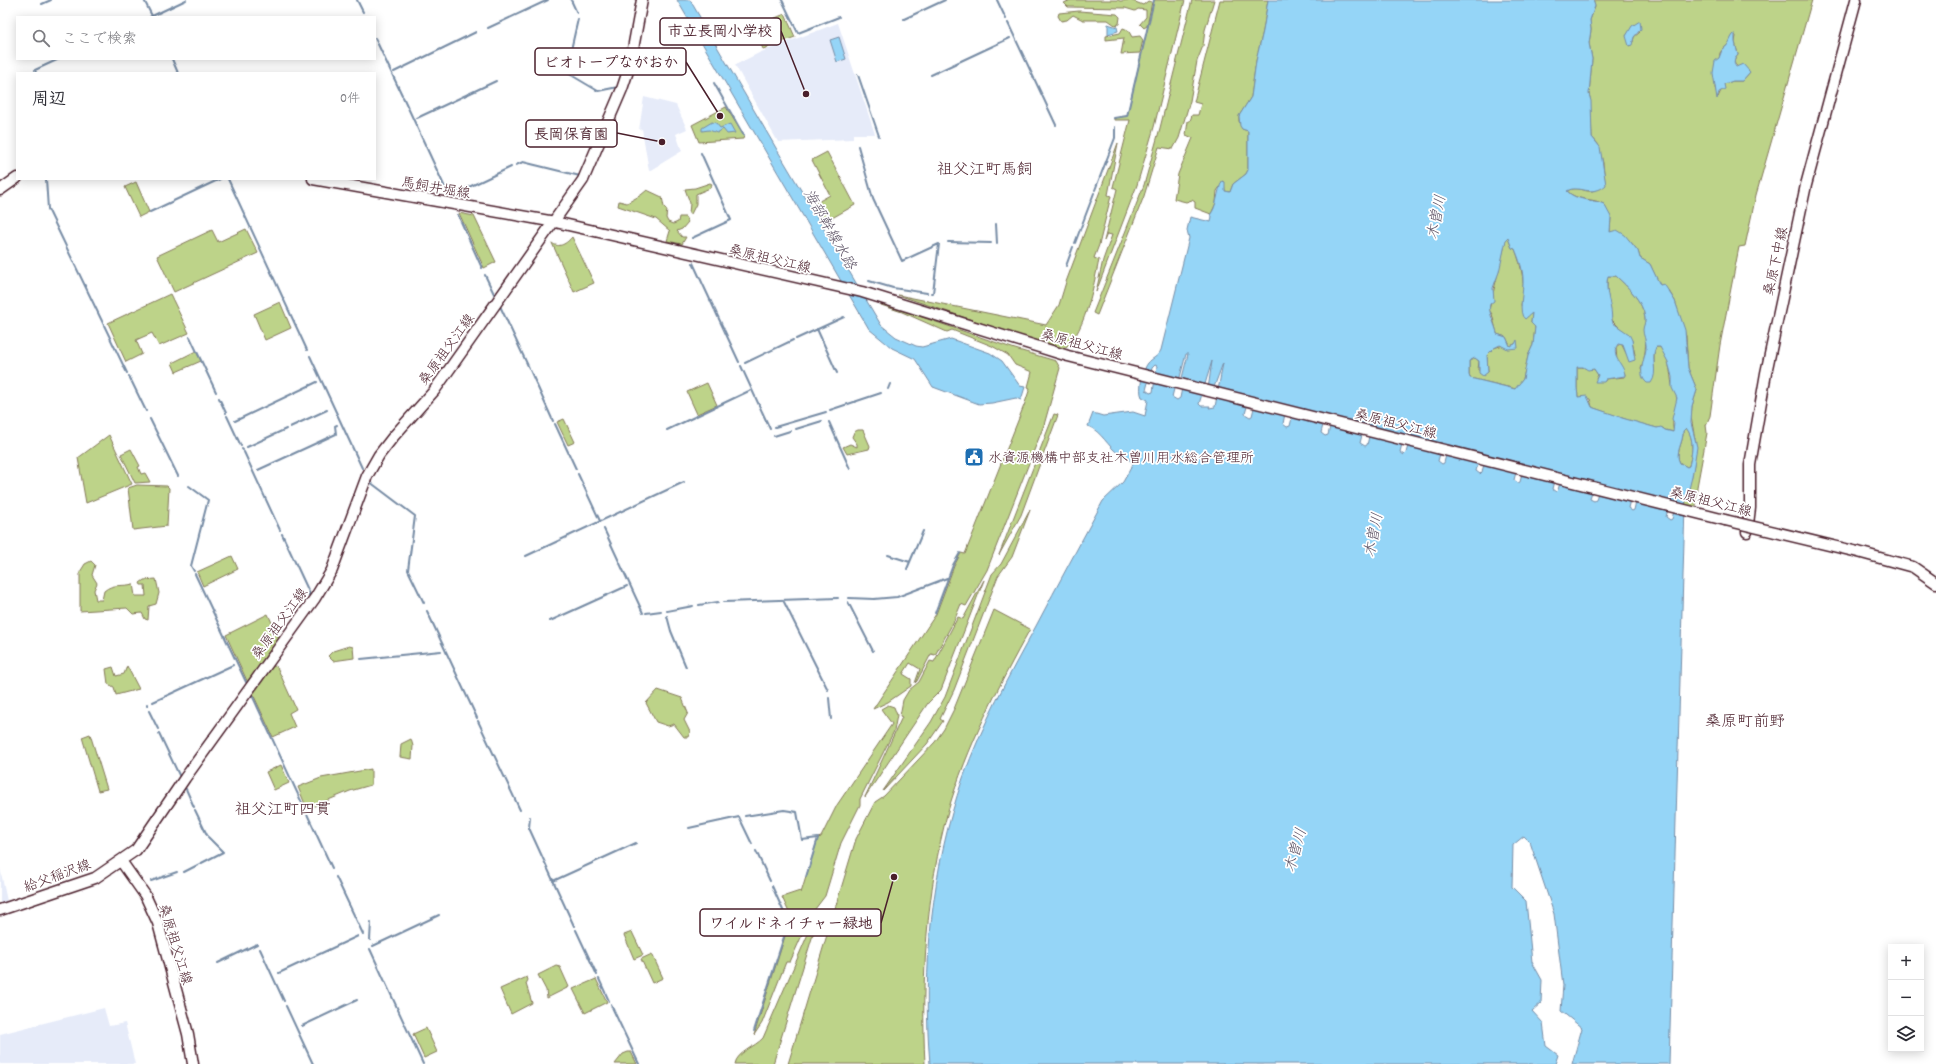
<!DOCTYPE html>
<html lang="ja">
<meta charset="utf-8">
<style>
:root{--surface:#fff;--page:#f7f7f7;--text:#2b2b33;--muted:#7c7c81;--line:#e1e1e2}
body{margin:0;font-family:Dekko,"Klee One",sans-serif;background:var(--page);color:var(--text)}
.controls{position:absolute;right:12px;bottom:12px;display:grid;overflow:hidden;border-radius:0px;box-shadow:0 2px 10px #0003}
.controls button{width:36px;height:36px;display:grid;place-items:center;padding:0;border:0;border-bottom:1px solid var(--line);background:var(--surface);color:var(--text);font:20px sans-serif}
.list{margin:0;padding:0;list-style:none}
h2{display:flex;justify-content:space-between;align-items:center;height:52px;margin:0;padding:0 16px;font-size:17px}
h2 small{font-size:13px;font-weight:400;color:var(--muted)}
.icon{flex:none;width:22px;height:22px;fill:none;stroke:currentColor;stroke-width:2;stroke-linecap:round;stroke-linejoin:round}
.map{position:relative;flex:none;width:1936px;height:1064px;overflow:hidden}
.search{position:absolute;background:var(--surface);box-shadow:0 2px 10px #0003;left:16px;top:16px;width:360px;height:44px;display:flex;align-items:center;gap:10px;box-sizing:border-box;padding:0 14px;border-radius:0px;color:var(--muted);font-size:15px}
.panel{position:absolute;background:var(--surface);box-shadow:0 2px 10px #0003;left:16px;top:72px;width:360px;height:108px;border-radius:0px}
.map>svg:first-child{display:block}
.built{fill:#e6ebf9}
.green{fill:#bdd389;stroke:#84795a;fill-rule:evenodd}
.water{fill:#95d5f7;stroke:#778ca5;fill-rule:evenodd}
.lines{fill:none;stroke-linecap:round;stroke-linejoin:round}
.stream{stroke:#778ca5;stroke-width:2}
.major-casing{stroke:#4a1f2b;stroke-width:13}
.major{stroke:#fff;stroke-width:10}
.major-bridge-casing{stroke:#4a1f2b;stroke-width:13;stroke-linecap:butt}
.major-bridge{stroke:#fff;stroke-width:10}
.labels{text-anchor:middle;stroke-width:3.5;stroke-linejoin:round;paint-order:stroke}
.street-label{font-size:14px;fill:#4a1f2b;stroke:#fff}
.poi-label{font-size:14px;fill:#4a1f2b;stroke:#fff;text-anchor:start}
.water-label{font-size:15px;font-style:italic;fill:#605668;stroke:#fff}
.quarter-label{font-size:16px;fill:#4a1f2b;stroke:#fff}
.leader{fill:none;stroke:#4a1f2b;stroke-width:1.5}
.callout-dot{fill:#4a1f2b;stroke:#fff;stroke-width:1.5}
.callout{fill:#fff;stroke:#4a1f2b;stroke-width:1.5}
.callout-label{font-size:15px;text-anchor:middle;font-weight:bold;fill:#4a1f2b}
</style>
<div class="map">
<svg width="1936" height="1064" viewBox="0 0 1936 1064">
<rect width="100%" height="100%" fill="#fff"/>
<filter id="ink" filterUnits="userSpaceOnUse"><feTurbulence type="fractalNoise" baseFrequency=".025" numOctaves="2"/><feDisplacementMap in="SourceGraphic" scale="8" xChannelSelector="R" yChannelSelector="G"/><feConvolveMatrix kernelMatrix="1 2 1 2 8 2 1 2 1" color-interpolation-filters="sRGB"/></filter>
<g filter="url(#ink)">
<path class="built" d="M838 23 875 134H853V139L778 142 735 65 761 52Z
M644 97 676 105 687 129 676 134 682 151 649 171 642 129 639 130Z
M0 868 7 901 0 905Z
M104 1008 109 1026 125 1023 135 1064H0V1034Z"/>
<path class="green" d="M1071 0H1118L1120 1 1130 0 1143 5 1148 1 1152 2 1147 26 1144 28 1140 24 1146 17V10L1138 9 1135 11 1125 8 1068 7 1064 3Z
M1154 0H1185L1154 127 1137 185 1096 292 1103 260 1112 235 1107 234 1104 241 1117 189 1113 187 1130 120H1114V118L1127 116Z
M1192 0H1214L1205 30 1203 46 1197 61 1190 101 1179 138 1173 149 1159 147 1144 196 1097 315 1093 313 1144 185 1160 128Z
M1220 0H1268L1263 31 1256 61 1251 97 1239 116V121L1242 129 1248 131V170L1246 174 1233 184 1230 192 1225 191 1224 181 1217 191 1216 203 1211 214 1195 208V202L1192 200 1186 202 1174 199 1178 174 1193 138 1186 135 1188 121H1190L1192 115H1198L1201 104 1194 102Z
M1593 0H1812L1756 195 1745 246 1739 247 1720 345 1710 416 1706 425 1707 433 1697 487 1696 507 1685 505 1694 464 1696 445 1691 417 1692 406 1697 390 1688 368 1686 336 1675 301 1669 291 1659 284 1650 264 1640 258 1638 251 1630 241 1610 232 1611 217 1606 210 1605 205C1594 197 1577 202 1567 191 1581 183 1590 201 1605 182L1603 163 1598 144 1592 137 1590 98 1589 94 1592 59 1589 43 1591 30 1590 20 1595 7ZM1629 32H1640L1634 37 1633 42 1626 36ZM1733 35 1736 36 1735 42 1738 55C1728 66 1741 68 1750 72L1742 81H1733L1724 84 1718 97 1715 88 1720 53C1724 46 1729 47 1733 35Z
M1079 11 1117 14 1120 17 1119 24 1115 25 1108 20H1083L1073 15 1067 20 1061 21 1058 16 1059 13Z
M785 14 795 37 763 49 753 27Z
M1123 28 1128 30 1132 37 1140 36 1143 40 1140 53 1121 54 1124 38 1106 40V36L1120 33Z
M726 107 744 136 743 139 699 142 692 125Z
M1118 143 1108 195 1111 196 1099 245 1094 258 1099 260C1094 283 1084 340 1061 350L898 295 1046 325 1059 305 1066 282Z
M827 152 855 205 825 222 814 204 830 195 812 160Z
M136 182 149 212 139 217 125 187Z
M710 183 712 184 710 188 696 194V204L691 214H689L690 203 685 189 695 188Z
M647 190 662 197 664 207 667 210 666 218 668 222 673 224 678 222 679 217H685L688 222 682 229 677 231 682 237H686L682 244 667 241 670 231 656 219 618 206 619 201 627 203 641 195Z
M459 213 474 216 496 262 484 268Z
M246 229 258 253 174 292 157 256 212 230 218 242Z
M572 237 594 283 574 292 552 243C559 249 567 243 572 237Z
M1508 238 1512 248 1515 249C1522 267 1526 286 1521 305L1527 317 1530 313H1532L1531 323 1535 327 1533 345 1528 356 1523 379 1516 389 1470 378 1469 375V361L1475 358 1479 361 1478 370 1486 373 1488 372 1487 355 1494 348 1503 345 1508 349 1515 344 1510 346 1506 337 1497 334 1492 314 1489 310 1506 240Z
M1608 276H1616C1628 287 1643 301 1645 318 1646 322 1644 326 1645 330 1646 345 1646 355 1641 369L1642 372H1654V352L1656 347H1660C1670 358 1670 373 1672 385 1673 390 1677 394 1677 400 1677 412 1670 419 1674 432L1665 430 1663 428H1657L1628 420 1594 408 1592 407 1590 399 1578 397 1577 388V367C1584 366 1588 370 1594 369L1598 375 1596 379 1605 381 1606 379 1624 377 1625 374 1617 362 1616 347 1621 343 1627 355H1635L1632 340 1612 320C1610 306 1605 291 1608 276Z
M170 294 189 333 159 346 152 333 136 340 142 354 126 362 108 323Z
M280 302 291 328 265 340 254 314Z
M881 303 1015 349 1056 361 1060 368 1044 425 987 570 966 606 961 604 954 621 935 655 931 654 917 681 915 683 920 669 910 663 903 674 911 679V686L888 702 873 709 936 614 954 566 961 553 965 554 1025 403 1030 388 1028 387 1032 372 1015 365 1008 355 992 346 952 330 947 332 902 312 881 305Z
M196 351 201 361 176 372 172 363Z
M707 383 717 405 697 414 687 392Z
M1054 414 1058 415 1021 515 999 555Z
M564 419 575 442 568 445 557 422Z
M1686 427C1695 439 1692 453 1689 466L1687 467 1680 463C1674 453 1684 442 1683 431Z
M858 430H863L870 446 869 449 847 454 843 447 850 444 857 447V444L852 437 854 432Z
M109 435 132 484 86 503 78 458Z
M131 449 140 466 138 467 141 474 145 473 150 482 135 483 121 454Z
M137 485 167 486 169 488 167 526 133 530 128 488Z
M1030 510 1012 557 998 576 954 690 940 719 943 721 927 744 883 791 931 722 945 697 992 574 1001 564Z
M232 556 238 569 203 586 197 572Z
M91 561 95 565 92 575 97 583 94 590 96 600H102L104 591C113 583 122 587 133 584L135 596H146L145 585H141L140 583 144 580 156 579 159 593 156 604 149 606 148 620 145 619 142 613 133 614 127 608 80 611V572L85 564Z
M984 580 941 690 928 703 865 797 902 717 900 716 903 700 909 690 919 682 930 661 934 662 958 617 963 619Z
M994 610 1030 629C998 687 967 747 948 811 926 890 921 983 925 1064H788L856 839 875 802 884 796 935 742 944 729 954 709Z
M268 614 279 638 248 683 226 635Z
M349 646 353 647 354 658 333 661 328 656 333 651Z
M127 666 139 689 116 695 114 687 108 684 106 669 113 667 116 676 124 674Z
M275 666 277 667 296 709 289 713 295 727 273 737 252 692 270 667Z
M658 690 682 698 688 713 684 720 690 732 688 737H684L674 724 668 726 656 722 646 703Z
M888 705 894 707 897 715 894 731 860 799V805L841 843 825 896 812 913 790 962H786L762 1023 754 1035 791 917 782 897 800 891 801 893 818 838 821 837 837 805 892 724 881 709Z
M90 734 107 789 98 791 82 737Z
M411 739 413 746 412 759 400 757 401 744Z
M281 765 289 783 274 790 266 772Z
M371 769V785L350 791 307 809 298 787 321 778Z
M814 920H816V925L773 1064H735C737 1052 755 1047 763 1038Z
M632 932 643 955 634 959 624 935Z
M652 954 663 978 652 983 641 959Z
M556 966 560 967 569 987 547 998 546 990 538 975Z
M527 977 528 980 526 984 532 1003 511 1014 500 989Z
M596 979 607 1002 585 1013 573 989Z
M426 1028 437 1052 424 1058 413 1034Z
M628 1052H631L637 1064H615L623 1054Z"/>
<path class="water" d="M677 0H690L776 148 881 325 896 337 916 346 922 347 951 339 990 353 1002 361 1020 386 1025 387 1021 400 1016 398 992 403 979 404 933 387 915 359 892 348 869 329Z
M1268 0H1593L1595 6 1590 20 1591 30 1589 43 1592 59 1589 94 1591 101 1592 137 1600 147 1606 185C1592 198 1578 184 1567 191 1576 201 1593 199 1604 204L1611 217 1610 232 1617 230 1625 235 1638 251 1640 258 1650 264 1660 285 1664 284 1675 301 1685 330 1688 368 1697 390 1692 406 1691 423 1697 447 1692 477 1685 505 1669 1064H1572L1582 1028 1561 1011 1563 985 1554 914 1530 842 1524 836 1513 845 1512 887 1526 901 1532 962 1542 980 1541 1003 1532 1011 1543 1023 1546 1046 1558 1055 1555 1064H930C922 968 931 870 963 778 982 725 1009 675 1036 626 1058 584 1081 542 1103 501L1123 482 1133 464C1130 458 1124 458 1120 455 1107 446 1102 432 1088 426L1093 413 1103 416 1133 412 1145 416 1148 400 1142 397C1138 390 1143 369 1148 363 1152 358 1158 357 1161 350L1189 238 1187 230 1190 217 1211 222 1212 216 1210 215C1217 207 1217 192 1222 181L1225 182V191L1230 192 1233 184 1246 174 1248 170V131L1242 129 1240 126 1239 116 1251 97 1256 61 1263 31ZM1508 238 1512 248 1515 249C1519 259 1523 269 1523 280 1524 290 1517 314 1525 319L1532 313 1531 323 1535 327 1533 345 1528 356 1523 379 1515 389 1470 378 1469 375V361L1475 358 1479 361V373L1483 376 1488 372 1487 355 1494 348 1500 345 1508 349 1518 348 1517 340 1515 344 1510 346 1506 337 1497 334C1497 328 1487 311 1490 304L1494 301 1493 288 1499 272 1506 240ZM1608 276H1616C1628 287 1643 301 1645 318 1646 322 1643 326 1643 330 1643 335 1646 340 1646 345 1647 357 1635 373 1647 383H1651C1659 372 1650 359 1656 347H1660L1668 362 1672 377V388L1677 398 1672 419 1674 423 1673 432 1665 430 1661 427 1657 428 1622 418 1618 416 1594 408 1592 407 1587 396 1578 397 1577 388V367H1583L1588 370 1594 369 1598 375 1595 382H1604L1606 379 1625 376C1625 364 1609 357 1618 344L1623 345 1629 362 1635 360 1632 340 1629 334 1613 323C1611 318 1612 314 1611 310 1609 298 1605 288 1608 276ZM1186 354H1188L1181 382 1183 383 1180 398 1177 400 1172 397 1176 381H1179ZM1212 361 1208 389 1213 390 1223 363 1215 407 1209 408 1210 406H1201L1199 404ZM1155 365 1157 366 1153 392 1150 393 1146 390 1152 368ZM1249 399 1256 400 1252 416 1250 417 1245 414ZM1286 408 1294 410 1290 426 1287 427 1283 424ZM1325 417 1332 419 1328 435 1325 436 1321 433ZM1364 427 1371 428 1367 445 1365 446 1360 443ZM1686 428C1695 439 1692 453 1689 466L1687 467 1680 463C1674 453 1684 442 1683 431ZM1404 436 1410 438 1406 453 1404 455 1400 452ZM1442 446 1448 447 1444 463 1442 464 1438 461ZM1480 455 1486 456 1482 472 1480 474 1476 471ZM1518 464 1524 466 1520 482 1518 483 1514 480ZM1556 473 1562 475 1558 490 1556 492 1552 489ZM1594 483 1600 484 1596 500 1594 501 1590 499ZM1632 492 1638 493 1634 510 1632 511 1628 508ZM1670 501 1676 503 1672 519 1670 520 1666 517Z
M1640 21 1641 29 1634 37 1632 45 1629 46 1626 36 1632 26Z
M1108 24 1117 27 1118 31 1108 34Z
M1735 33V42L1738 55C1734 59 1733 62 1736 67L1743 64 1750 72 1742 81H1733L1724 84 1725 89 1719 92 1717 99 1713 73 1715 61 1719 58 1722 50C1731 44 1729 38 1735 33Z
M839 37 846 59 837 62 830 40Z
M712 122 716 123 720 128 730 124 735 133 727 134 723 129 717 133 709 130 702 131V128Z"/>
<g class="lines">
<path class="stream" d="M144 0 152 16
M357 0 363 12
M571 0 577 13
M782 0 798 33 839 17
M997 0 1006 19
M42 4 51 0
M150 17 186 0
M578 19 566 72 598 91 618 87
M904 19 945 0
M1008 23 1056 125
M488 28 548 0
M375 38 402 95
M172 59 178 73
M394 72 476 32
M36 73 35 70 59 59
M858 75 879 136
M931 75 1010 38
M714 83 744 136
M403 97 448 194
M417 118 496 81
M1114 118 1127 116 1154 0
M858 146 873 199 902 261 939 244
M516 165 523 162 580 176
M46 179 48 209 127 373
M228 179 307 350
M1095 190 1115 138V127
M452 195 511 167
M150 212 220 179
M458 215 482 268
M996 224 997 243
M692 238 731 220 701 153
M948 242 991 243
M1075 243 1094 193
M693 263 739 362
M1066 266 1073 247
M485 275 495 296
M869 281 893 288 927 293
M931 293H933L939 244
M500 306 529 368
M817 329 837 373
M190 337 216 392
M796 339 844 317
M310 356 362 468
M745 363 793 340
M741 366 770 429
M530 370 553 421
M129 376 146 411
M888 389 890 384
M219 398 226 413
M830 410 881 393
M227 416 241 446
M150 419 178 476
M235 421 317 382
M829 422 850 469
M555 424 576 469
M290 427 327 410
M775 427 826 412
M796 429 822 421
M667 430 749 391
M774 436 790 431
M247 447 286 429
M242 449 243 450
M244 452 280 530
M258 470 336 434 335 426 337 425
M578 474 600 521
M370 482 415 516 408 570 424 603
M189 486 208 500 191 566 194 571
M604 529 643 613
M282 534 309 592V596
M888 555 910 562
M526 556 684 482
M907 569 923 531
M195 574 246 682
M849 598 874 599 897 597 947 578
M724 602 838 598
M784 602 828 690
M848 602 873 651
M699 605 718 602
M427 611 477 718
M667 611 693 606
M646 613 661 611
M935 613 953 565 960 553
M667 616 671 631 686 667
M550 621 627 586
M361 659 441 651
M252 695 332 868
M829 698 831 719
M153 702 233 665
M147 706V704
M149 711 158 729
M478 721 520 810
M159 733 179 775
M186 789 194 807
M195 810 207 835
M745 816 784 810 797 812 802 840 818 838 806 877
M530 817 529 828 574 926
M689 828 739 817 752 844
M756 851 770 881
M184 872 223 852 208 837
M336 877 363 934
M151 881 177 872
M553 881 636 843
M772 886 786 917
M576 930 597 975
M370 940 371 922
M373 946 439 915
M260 949 284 1001
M370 949 423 1064
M218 963 257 944
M279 973 358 936
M599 979 609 1001
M611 1005 639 1064
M286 1006 313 1064
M302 1026 357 1000
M754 1031 789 921"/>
<g class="major-casing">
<path id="major" d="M313 179 555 222 862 292 1068 356 1725 520
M0 190 17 178
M1747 532 1750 508V465L1766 373 1806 185 1856 0
M1858 552 1913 567 1936 583
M121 861 145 895 158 923 188 1034 193 1064
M0 910 95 878 136 850 185 778 315 598 332 570 367 476 379 455 393 437 434 391 583 180 622 89 630 65 642 0"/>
</g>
<use href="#major" class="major"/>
<g class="major-bridge-casing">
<path id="major-bridge" d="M1725 520 1858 552"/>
</g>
<use href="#major-bridge" class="major-bridge"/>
</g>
</g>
<defs>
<g id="civic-square" transform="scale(1)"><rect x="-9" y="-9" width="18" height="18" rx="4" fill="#1f6fb2" stroke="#fff"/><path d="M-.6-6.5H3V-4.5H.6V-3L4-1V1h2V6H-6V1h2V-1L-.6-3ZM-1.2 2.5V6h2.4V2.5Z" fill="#fff"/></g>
</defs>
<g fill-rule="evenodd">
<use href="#civic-square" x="974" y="457"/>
</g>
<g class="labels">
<g class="street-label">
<text transform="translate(436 187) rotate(10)" y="5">馬飼井堀線</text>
<text transform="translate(770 258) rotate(13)" y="5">桑原祖父江線</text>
<text transform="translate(1775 261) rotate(-78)" y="5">桑原下中線</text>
<text transform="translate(1082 344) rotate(15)" y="5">桑原祖父江線</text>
<text transform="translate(446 349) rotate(-54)" y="5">桑原祖父江線</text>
<text transform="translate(1396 423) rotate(14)" y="5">桑原祖父江線</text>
<text transform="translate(1711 501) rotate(14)" y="5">桑原祖父江線</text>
<text transform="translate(279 623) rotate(-54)" y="5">桑原祖父江線</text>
<text transform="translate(57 875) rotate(-20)" y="5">給父稲沢線</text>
<text transform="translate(176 944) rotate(73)" y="5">桑原祖父江線</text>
</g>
<g class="poi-label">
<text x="988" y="462">水資源機構中部支社木曽川用水総合管理所</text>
</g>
<g class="water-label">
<text transform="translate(1436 217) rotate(-79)" y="5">木曽川</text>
<text transform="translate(830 229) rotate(60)" y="5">海部幹線水路</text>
<text transform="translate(1373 535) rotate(-79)" y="5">木曽川</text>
<text transform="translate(1295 850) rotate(-74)" y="5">木曽川</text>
</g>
<g class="quarter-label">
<text x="985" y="174">祖父江町馬飼</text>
<text x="1745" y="726">桑原町前野</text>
<text x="283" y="814">祖父江町四貫</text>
</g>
</g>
<path class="leader" d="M806 94L781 31M720 116L686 62M662 142L617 133M894 877L881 923"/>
<g class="callout-dot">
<circle cx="806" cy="94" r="4"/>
<circle cx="720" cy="116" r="4"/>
<circle cx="662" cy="142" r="4"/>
<circle cx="894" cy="877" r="4"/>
</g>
<g class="callout">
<rect x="660" y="18" width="121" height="27" rx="4"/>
<rect x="535" y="48" width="151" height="27" rx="4"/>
<rect x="526" y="120" width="91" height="27" rx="4"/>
<rect x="700" y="909" width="181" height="27" rx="4"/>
</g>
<g class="callout-label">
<text x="720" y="36">市立長岡小学校</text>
<text x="611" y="67">ビオトープながおか</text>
<text x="571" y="139">長岡保育園</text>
<text x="791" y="928">ワイルドネイチャー緑地</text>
</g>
</svg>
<div class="controls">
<button>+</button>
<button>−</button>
<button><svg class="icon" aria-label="layers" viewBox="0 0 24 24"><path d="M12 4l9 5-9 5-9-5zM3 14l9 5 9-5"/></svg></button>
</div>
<div class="search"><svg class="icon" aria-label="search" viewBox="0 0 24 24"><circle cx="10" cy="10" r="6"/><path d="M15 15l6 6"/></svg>ここで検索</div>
<section class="panel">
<h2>周辺<small>0件</small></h2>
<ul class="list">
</ul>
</section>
</div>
